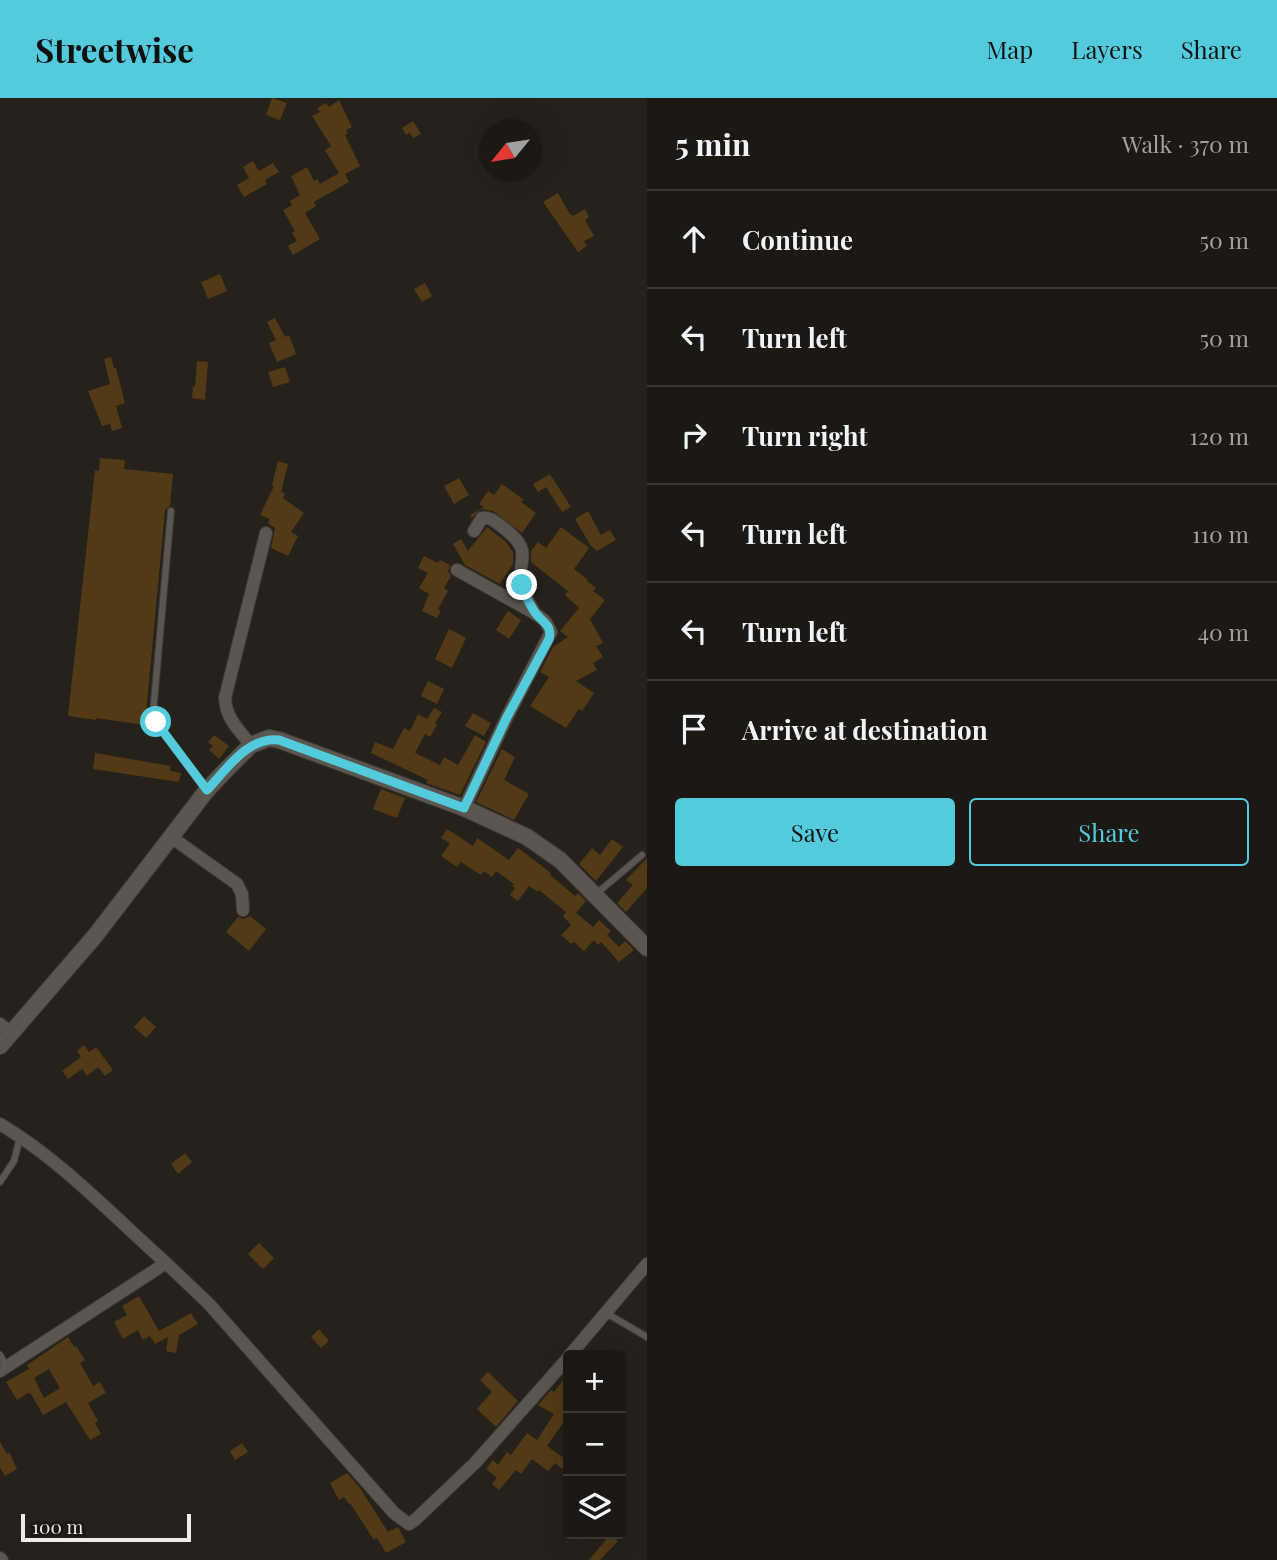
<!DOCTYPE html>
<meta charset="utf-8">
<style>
:root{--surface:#1c1914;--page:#25221d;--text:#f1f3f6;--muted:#a0a0a0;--line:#3a3834;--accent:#54cadd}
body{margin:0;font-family:"Playfair Display",serif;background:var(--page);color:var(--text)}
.controls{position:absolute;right:21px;bottom:21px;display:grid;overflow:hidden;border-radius:7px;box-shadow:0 7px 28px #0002}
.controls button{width:63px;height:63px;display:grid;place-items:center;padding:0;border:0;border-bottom:2px solid var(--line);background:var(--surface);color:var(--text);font:35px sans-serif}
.compass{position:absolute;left:479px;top:21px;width:63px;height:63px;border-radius:50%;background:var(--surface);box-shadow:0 7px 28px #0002;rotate:240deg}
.scale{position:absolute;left:21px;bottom:18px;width:170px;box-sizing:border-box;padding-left:7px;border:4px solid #eeece7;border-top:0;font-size:19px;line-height:24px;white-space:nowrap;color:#eeece7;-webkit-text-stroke:5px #1c1812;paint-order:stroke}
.stop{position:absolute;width:21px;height:21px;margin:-16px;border:5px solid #54cadd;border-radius:50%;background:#fff}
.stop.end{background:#54cadd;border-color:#fff;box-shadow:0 2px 7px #0008}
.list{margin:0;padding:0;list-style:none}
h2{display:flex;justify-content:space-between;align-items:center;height:91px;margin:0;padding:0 28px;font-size:30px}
h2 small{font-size:23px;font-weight:400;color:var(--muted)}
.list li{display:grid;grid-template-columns:46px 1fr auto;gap:21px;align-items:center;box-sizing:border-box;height:98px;padding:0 28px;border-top:2px solid var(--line)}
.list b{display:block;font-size:26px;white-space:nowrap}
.list em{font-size:23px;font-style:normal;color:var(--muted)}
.actions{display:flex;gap:14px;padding:21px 28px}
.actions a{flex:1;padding:16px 0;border:2px solid var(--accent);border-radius:7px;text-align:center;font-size:24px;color:var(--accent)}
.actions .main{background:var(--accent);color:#111}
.icon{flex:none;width:38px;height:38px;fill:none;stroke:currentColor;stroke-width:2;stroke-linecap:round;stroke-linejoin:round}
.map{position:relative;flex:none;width:647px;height:1462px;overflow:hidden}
header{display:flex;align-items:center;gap:42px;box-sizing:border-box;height:98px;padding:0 35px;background:var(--accent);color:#111}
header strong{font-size:33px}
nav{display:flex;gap:38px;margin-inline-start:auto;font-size:24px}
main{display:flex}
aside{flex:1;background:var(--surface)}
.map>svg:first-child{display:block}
.building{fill:#533a16;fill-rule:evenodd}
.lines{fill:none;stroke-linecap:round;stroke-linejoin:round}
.service-casing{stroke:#3f3c38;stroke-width:8}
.minor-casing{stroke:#3f3c38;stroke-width:14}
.tertiary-casing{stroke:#3f3c38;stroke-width:18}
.service{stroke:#5b564f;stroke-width:6}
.minor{stroke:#5b564f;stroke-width:12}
.tertiary{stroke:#5b564f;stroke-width:16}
.route{stroke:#54cadd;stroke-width:9}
</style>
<header>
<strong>Streetwise</strong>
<nav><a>Map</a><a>Layers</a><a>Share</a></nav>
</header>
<main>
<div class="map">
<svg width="647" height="1462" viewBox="0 0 647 1462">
<rect width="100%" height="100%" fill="#25211b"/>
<path class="building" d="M272 0 287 5 280 22 266 17Z
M339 2 352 29 346 32 348 35 345 37 360 68 345 76 349 84 314 104 316 108 305 115 320 141 293 157 288 148 297 143 292 135 295 133 283 112 292 107 290 103 300 97 291 78 307 69 314 83 317 81 320 86 339 75 325 52 331 48 312 18 320 14 317 10 326 5 329 9Z
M413 23 421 36 413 40 410 35 406 37 402 30Z
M253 63 259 73 273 65 279 74 265 82 267 86 244 99 237 87 249 80 243 69Z
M558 95 570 116 573 118 585 111 589 119 585 122 594 138 584 143 587 148 578 154 543 104Z
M220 176 227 193 208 201 201 184Z
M425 185 432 198 422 204 414 191Z
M275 220 285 239 289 237 296 256 277 264 269 245 276 242 267 224Z
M111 259 114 270H116L125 305 116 308 122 330 112 333 110 326 102 328 88 293 110 286 104 261Z
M197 263 208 264 205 302 192 300 193 288 195 289Z
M285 269 290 284 273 289 268 274Z
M100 360 125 362 124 371 173 376 170 408 165 412 145 627 96 620V622L68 618 95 372 99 373Z
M278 363 288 366 281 394 285 395 283 400 304 415 291 434 298 438 288 458 271 450 275 430 268 425 270 421 260 417 274 388 272 387Z
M550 376 571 409 562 414 546 389 538 394 533 386Z
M459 380 469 397 454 406 444 388Z
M502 386 524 402 521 404 536 415 522 435 493 413 481 411 472 420 470 417 484 409 479 406 488 393 494 397Z
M588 413 601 437 610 432 616 442 597 453 591 448 575 421Z
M487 429 506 444 513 454V466L500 486 465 467 453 446 461 441 468 453Z
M561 429 589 450 574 471 588 482 587 483 596 490 593 493 605 502 590 521 603 545 596 548 603 559 593 565 597 572 576 583 594 595 582 613 579 611 566 630 530 608 549 579 540 574 553 549 568 539 560 533 579 510 565 497 568 493 531 464V453L538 444 546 450Z
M424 458 438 465 440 462 450 467 448 473 451 478 444 490 448 493 438 511 441 512 437 520 422 513 429 496 419 490 428 475 418 470Z
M508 513 521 522 509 541 496 532Z
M449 531 466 540 452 570 435 561Z
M428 583 444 591 437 606 421 598Z
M434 610 442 614 435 625 437 626 430 639 425 636 415 655 440 667 444 659 458 667 475 637 486 644 460 697 426 685 428 682 371 655 375 644 393 651 404 630 410 633 418 616 427 621Z
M473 615 491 625 484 638 465 628Z
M214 637 229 648 219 661 209 652 213 648 208 644Z
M502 651 515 659 504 682 529 696 514 722 476 704Z
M95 655 171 668 170 673 181 675 179 684 93 671Z
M381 691 405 700 397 720 373 711Z
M447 731 473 748 477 740 509 762 518 750 551 775 550 777 575 798 578 795 586 803 576 815 593 829 599 822 611 833 607 837 619 849 625 843 634 852 619 864 601 844 598 847 594 842 584 853 574 844 571 846 561 837 571 827 563 818 566 814 539 792 538 794 529 788 518 803 510 797 515 790 512 788 514 786 496 773 492 779 484 773 481 777 461 764 457 769 441 758 450 745 441 740Z
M612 741 623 749 596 783 579 766 592 750 600 757Z
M647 760V790L626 814 617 805 633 787 626 782Z
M250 818 266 831 249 853 226 834 238 819 244 821Z
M144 918 156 929 146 940 134 929Z
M84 947 89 954 96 949 113 972 105 978 98 969 87 978 82 971 68 981 62 973 81 959 77 953Z
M185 1055 192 1064 178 1076 171 1066Z
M259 1145 274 1160 263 1171 248 1156Z
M139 1198 159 1233 191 1215 198 1226 179 1237 176 1255 166 1253 168 1239 155 1246 150 1238 143 1242 138 1232 123 1241 114 1224 127 1217 122 1208Z
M319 1231 329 1243 321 1250 311 1239Z
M68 1239 74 1249 76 1248 85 1262 80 1265 93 1288 100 1284 106 1295 88 1305 98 1323 95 1325 101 1336 90 1342 66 1304 43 1317 31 1296 28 1295 17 1302 6 1284 29 1271 27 1267ZM49 1271 60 1290 44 1300 34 1280Z
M488 1274 518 1303 496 1329 477 1311 492 1294 480 1282Z
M568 1276V1324L565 1322 547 1348 568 1363V1375L555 1365 548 1373 532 1361 521 1376 516 1372 499 1392 492 1386 497 1380 486 1371 493 1362 498 1367 507 1354 511 1357 527 1335 537 1342 554 1316 538 1307 551 1292 554 1294Z
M0 1344 7 1356 9 1354 17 1371 5 1378 0 1370Z
M242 1345 248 1354 235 1362 230 1353Z
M347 1375 360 1390 388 1434 398 1429 406 1444 386 1455 377 1440 374 1442 350 1405 349 1406 344 1399 339 1402 330 1385Z
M610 1437 618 1443 600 1462H589Z"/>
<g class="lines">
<g class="service-casing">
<path id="service" d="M171 413 153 615 162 633 205 691
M596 796 642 757
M0 1084 14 1063 20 1039
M606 1215 647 1239
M0 1257 7 1269"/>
</g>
<g class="minor-casing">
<path id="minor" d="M474 433 482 420C490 419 495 423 501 428 538 456 514 458 523 491 525 499 531 508 535 516
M457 472 536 516 545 523 551 534 507 619 464 710
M251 647C239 632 226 621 225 600L266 435
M171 739 237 786 242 796 243 812
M0 926 11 935
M0 1026C62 1063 112 1117 166 1165L0 1273
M166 1165 209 1206 394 1415 409 1426 415 1422 475 1365 568 1260
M570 1257 647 1166
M0 1460 2 1462"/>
</g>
<g class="tertiary-casing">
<path id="tertiary" d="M0 948 95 838 207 692 225 673 251 647 269 640 279 642 464 710 527 739 560 762 647 850"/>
</g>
<use href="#service" class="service"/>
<use href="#minor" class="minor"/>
<use href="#tertiary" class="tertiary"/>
</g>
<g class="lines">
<path class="route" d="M156 624 207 692C226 672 248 638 279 642L464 710 507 619 549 541C553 526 541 524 534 513 529 505 524 496 522 487"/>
</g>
</svg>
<div class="controls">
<button>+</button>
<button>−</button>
<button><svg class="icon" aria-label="layers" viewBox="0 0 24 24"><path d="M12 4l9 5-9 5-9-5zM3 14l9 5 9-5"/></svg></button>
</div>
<svg class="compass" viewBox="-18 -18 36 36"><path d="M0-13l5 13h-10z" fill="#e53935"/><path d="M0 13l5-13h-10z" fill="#a0a0a0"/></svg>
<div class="scale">100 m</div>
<div class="stop" style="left:156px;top:624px"></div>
<div class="stop end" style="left:522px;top:487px"></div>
</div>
<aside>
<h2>5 min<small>Walk · 370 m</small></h2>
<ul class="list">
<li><svg class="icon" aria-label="ahead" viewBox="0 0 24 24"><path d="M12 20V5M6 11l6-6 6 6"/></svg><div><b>Continue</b></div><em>50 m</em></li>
<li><svg class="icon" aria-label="left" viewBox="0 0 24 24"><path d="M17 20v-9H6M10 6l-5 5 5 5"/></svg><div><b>Turn left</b></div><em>50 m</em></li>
<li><svg class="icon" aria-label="right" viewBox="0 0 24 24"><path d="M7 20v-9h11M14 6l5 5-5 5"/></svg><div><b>Turn right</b></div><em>120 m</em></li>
<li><svg class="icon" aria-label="left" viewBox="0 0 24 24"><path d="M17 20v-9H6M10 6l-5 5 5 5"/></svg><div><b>Turn left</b></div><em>110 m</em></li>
<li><svg class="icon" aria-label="left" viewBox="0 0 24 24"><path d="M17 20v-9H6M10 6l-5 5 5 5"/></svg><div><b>Turn left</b></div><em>40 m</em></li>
<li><svg class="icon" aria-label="arrive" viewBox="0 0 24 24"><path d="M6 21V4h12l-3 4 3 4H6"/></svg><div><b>Arrive at destination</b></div></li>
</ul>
<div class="actions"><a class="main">Save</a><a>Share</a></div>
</aside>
</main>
